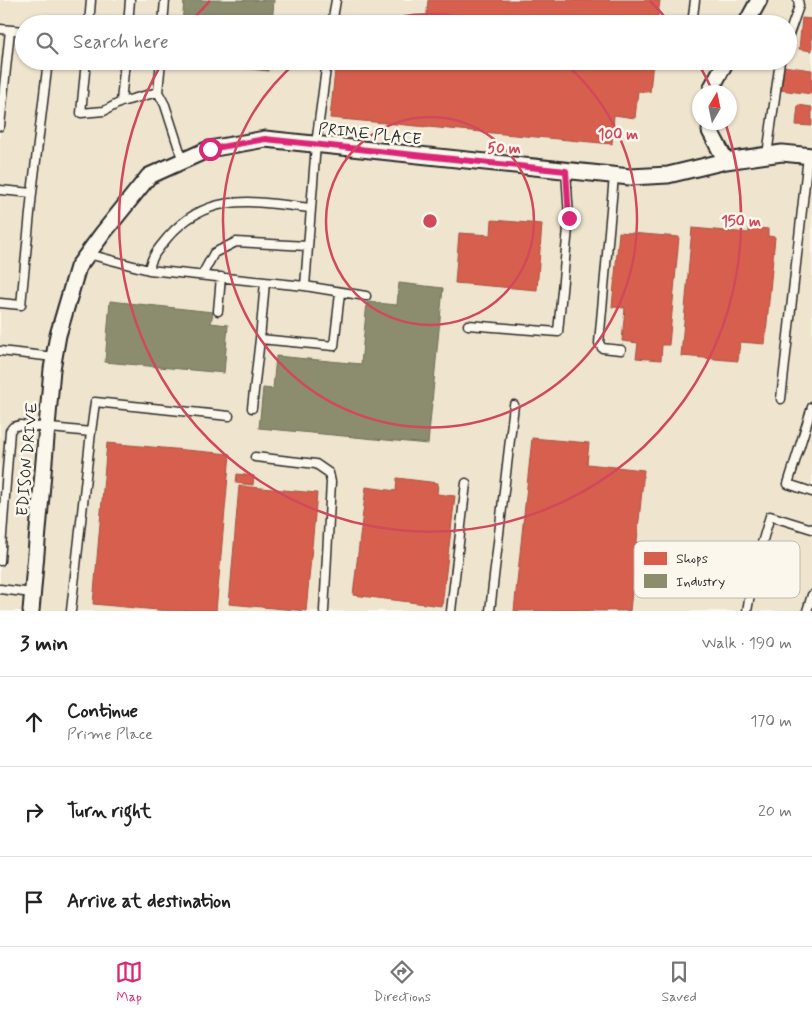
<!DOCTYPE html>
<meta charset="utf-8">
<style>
:root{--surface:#fff;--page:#f2f2f2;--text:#222;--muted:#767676;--line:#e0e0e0;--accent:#db2777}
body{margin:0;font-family:Mynerve,sans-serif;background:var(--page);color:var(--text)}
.compass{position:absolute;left:692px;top:85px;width:45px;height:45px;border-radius:50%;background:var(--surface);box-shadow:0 1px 4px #0004;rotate:9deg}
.stop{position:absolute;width:15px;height:15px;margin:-11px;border:4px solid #db2777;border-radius:50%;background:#fff}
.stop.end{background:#db2777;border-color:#fff;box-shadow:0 1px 5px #0008}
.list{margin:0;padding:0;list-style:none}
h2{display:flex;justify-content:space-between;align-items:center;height:65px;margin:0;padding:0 20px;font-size:21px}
h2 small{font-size:16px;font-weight:400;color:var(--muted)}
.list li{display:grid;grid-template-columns:32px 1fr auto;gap:15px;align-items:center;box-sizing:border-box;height:90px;padding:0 20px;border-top:1px solid var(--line)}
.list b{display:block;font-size:19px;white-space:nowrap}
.list p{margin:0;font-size:16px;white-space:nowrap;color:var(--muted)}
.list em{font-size:16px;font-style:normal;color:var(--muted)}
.icon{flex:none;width:28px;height:28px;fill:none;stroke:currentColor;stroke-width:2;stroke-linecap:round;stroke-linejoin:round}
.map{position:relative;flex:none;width:812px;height:611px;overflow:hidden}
.search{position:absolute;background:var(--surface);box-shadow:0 1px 4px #0004;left:15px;right:15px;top:15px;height:55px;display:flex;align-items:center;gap:12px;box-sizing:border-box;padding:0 18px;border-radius:28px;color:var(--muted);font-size:19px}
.sheet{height:335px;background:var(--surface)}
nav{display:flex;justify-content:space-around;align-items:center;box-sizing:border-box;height:70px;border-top:1px solid var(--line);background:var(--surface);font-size:14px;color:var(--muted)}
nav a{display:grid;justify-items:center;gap:2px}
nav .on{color:var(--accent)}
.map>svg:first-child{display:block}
.built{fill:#efe4ce;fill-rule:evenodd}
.shops{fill:#d6604d;stroke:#a35043}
.industry{fill:#8c8c6e;stroke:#6f6f5a}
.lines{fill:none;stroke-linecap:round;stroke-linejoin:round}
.lane-casing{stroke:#2b2b2b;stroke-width:11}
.street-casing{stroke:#2b2b2b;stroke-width:19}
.lane{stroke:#fbf7ec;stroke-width:8}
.street{stroke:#fbf7ec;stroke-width:15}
.route{stroke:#db2777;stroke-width:6}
.ring{fill:none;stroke:#d1495b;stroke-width:2.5}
.labels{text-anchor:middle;stroke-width:5;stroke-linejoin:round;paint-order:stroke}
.street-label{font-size:16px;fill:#2b2b2b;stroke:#fbf7ec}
.key{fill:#fbf7ec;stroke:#bdbab2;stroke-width:1}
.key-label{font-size:14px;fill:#2b2b2b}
.centre{fill:#d1495b;stroke:#fbf7ec;stroke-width:2.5}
.ring-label{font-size:15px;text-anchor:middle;font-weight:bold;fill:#d1495b;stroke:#fbf7ec;stroke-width:5;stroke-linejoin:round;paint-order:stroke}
</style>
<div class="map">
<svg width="812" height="611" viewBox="0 0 812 611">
<rect width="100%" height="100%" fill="#fbf7ec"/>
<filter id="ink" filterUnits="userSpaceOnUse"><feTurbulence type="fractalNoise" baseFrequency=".02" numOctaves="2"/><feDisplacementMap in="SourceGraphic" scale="10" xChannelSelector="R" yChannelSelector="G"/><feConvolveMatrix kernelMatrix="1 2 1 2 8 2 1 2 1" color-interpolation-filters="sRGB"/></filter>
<g filter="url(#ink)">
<path class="built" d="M0 0H812V611H0ZM24 24H788V61H24ZM700 92H730V122H700Z"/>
<path class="shops" d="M428 0H660L657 24H426Z
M802 18 812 19V51L799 49Z
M336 61H653L650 92 638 91 635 118 614 115 612 144 330 118Z
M782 66 812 70V94L780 90Z
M798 105 812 107V126L796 125Z
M492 220 542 224 537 290 455 283 459 233 491 235Z
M749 227 768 229V236L775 237 765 344 740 342 738 361 681 356 692 228 749 233Z
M619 232 679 237 669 345H662L661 360 636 358 638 343 622 341 625 308 612 307Z
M532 438 589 443 587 464 644 470 630 611H514Z
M107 443 230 454 216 611H168L93 604Z
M237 474 254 476 253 485 236 483Z
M397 478 438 483 437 494 455 496 442 606 353 595 366 487 396 491Z
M239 486 317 493 306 611 229 604Z"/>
<path class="industry" d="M184 0H274L272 24H182Z
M179 61H269L268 71Z
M399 283 443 288 428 444 259 428 263 388 273 389 276 356 361 364 367 302 397 305Z
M110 301 213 312 211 323 228 325 224 373 105 362Z"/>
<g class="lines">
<g class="lane-casing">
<path id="lane" d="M693 16 695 0
M89 24 91 0
M128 24 130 0
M163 24 165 0
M332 24 336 0
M0 29 24 31
M788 37 799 6 798 0
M86 61 81 113 104 111 121 102 158 92
M161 61 158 92 165 105 183 161
M327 61 316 144 305 286 366 296
M121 102 125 61
M0 126 10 30
M767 155 780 61
M614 176 599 343 602 348 621 350
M0 190 32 193 48 61
M88 254 149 270
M202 275 214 253 236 242 307 246
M265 282 149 270C151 256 159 248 168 237 209 190 256 202 311 208
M305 286 265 282 260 339 334 346 340 293
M0 303 21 305 32 193
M218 311 221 277
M468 325 558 332 569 218 566 171
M0 351 54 357
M781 399 808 156
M812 407 788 484 812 492
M252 408 260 339
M91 432 95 402 229 416
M255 457 316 464 329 473 331 482 324 611
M0 561 10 431 13 427 20 425 91 432 71 611
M0 589 32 593
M451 611 466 483
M490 611 514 405
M747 611 755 567 770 516 812 529
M807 611 812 595"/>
</g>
<g class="street-casing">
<path id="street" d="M746 24 759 0
M712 92V87L726 61
M711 122 710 131 726 161
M31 611 52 369 58 335 78 267 103 233 149 176 209 149 265 139 630 177 668 175 726 161 782 153 812 156"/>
</g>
<use href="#lane" class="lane"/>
<use href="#street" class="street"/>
</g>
</g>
<g class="lines" filter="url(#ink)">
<path class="route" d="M210 149 265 139 566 171 569 218"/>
</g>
<g class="ring">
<circle cx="430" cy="221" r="104"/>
<path d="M368 24A207 207 0 0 1 492 24M562 61A207 207 0 1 1 298 61"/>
<path d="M190 23A311 311 0 0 1 210 1M650 1A311 311 0 0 1 670 23M698 63A311 311 0 0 1 713 92M726 125A311 311 0 1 1 162 63"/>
</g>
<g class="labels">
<g class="street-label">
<text transform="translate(370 133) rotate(6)" y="6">PRIME PLACE</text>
<text transform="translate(26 459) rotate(-85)" y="6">EDISON DRIVE</text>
</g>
</g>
<rect x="634" y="541" width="166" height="57" rx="8" class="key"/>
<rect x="644" y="552" width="23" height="13" fill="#d6604d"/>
<rect x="644" y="574" width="23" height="14" fill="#8c8c6e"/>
<g class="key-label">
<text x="676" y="563">Shops</text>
<text x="676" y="586">Industry</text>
</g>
<circle cx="430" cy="221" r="8" class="centre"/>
<g class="ring-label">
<text x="618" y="139">100 m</text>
<text x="504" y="153">50 m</text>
<text x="741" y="226">150 m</text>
</g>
</svg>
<svg class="compass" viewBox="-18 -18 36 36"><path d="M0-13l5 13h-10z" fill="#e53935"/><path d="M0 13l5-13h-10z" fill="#767676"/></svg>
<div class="stop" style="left:210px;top:149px"></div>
<div class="stop end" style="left:569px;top:218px"></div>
<div class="search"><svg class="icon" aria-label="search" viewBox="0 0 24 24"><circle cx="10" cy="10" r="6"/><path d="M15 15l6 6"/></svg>Search here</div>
</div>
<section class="sheet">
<h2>3 min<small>Walk · 190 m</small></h2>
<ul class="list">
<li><svg class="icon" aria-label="ahead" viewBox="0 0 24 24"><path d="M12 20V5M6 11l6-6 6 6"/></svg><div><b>Continue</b><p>Prime Place</p></div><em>170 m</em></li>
<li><svg class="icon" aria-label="right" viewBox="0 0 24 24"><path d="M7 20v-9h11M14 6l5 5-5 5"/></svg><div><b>Turn right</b></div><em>20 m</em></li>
<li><svg class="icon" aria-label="arrive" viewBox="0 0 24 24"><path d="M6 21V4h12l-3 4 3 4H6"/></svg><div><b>Arrive at destination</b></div></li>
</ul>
</section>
<nav>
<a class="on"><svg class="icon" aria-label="map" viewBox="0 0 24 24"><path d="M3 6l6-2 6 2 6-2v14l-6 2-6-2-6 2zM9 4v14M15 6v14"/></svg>Map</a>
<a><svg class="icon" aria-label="directions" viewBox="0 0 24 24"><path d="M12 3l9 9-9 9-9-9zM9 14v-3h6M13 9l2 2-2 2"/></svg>Directions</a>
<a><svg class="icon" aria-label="saved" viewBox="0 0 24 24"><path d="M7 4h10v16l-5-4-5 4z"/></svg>Saved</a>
</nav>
